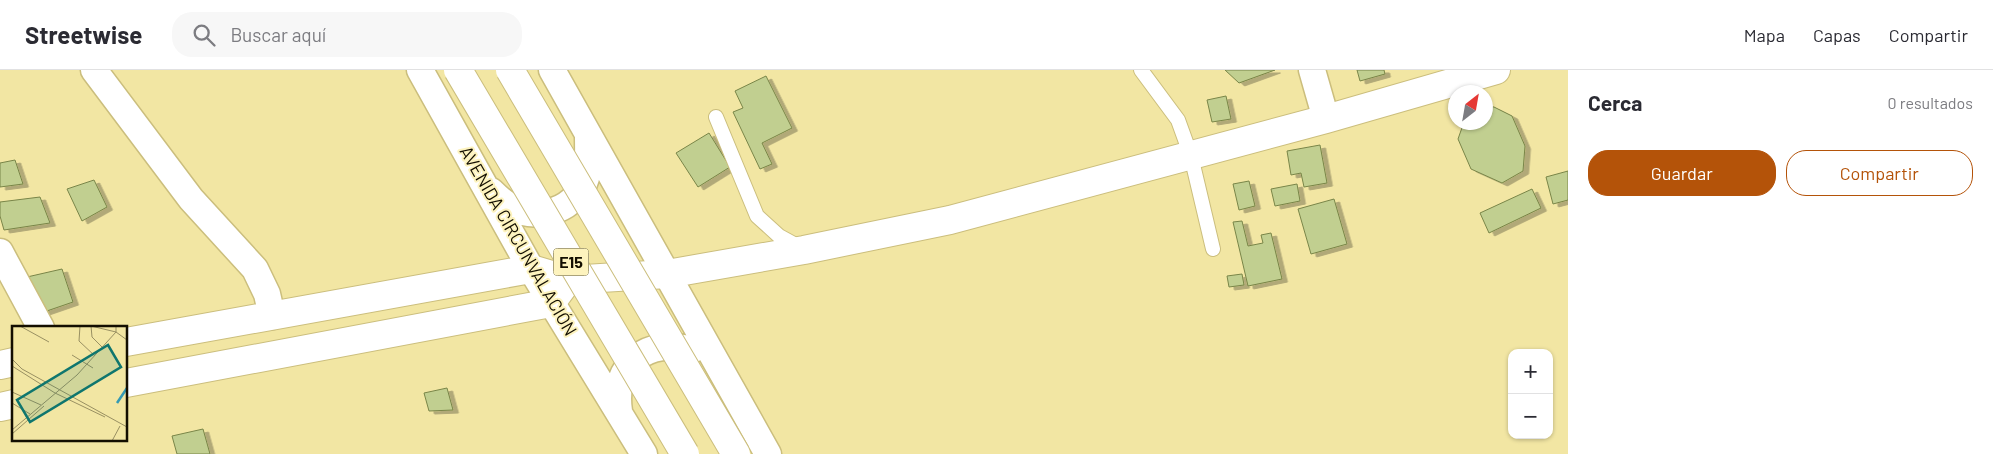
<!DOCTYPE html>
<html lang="es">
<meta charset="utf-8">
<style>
:root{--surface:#fff;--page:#f7f7f7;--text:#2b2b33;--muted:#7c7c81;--line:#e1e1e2;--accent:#b45309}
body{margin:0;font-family:Barlow,sans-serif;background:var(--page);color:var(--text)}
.controls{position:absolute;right:15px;bottom:15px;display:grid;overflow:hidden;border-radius:10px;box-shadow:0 1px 4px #0004}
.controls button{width:45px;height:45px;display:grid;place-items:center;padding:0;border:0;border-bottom:1px solid var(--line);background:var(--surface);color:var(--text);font:25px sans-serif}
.compass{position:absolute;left:1448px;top:15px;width:45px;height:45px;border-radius:50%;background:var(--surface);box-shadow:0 1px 4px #0004;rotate:31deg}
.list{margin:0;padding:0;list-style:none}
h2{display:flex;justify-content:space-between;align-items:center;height:65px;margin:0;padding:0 20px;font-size:21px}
h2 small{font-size:16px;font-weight:400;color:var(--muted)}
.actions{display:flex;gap:10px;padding:15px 20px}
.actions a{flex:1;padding:11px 0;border:1px solid var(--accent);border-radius:20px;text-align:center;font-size:18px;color:var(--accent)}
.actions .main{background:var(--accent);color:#fff}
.icon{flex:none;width:28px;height:28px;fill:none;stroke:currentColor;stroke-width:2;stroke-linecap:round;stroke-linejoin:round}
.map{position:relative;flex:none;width:1568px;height:384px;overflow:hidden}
header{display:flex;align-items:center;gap:30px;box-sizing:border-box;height:70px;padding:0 25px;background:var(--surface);border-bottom:1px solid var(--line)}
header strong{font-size:24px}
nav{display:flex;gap:28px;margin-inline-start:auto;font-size:18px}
.search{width:350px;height:45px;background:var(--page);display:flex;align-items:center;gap:12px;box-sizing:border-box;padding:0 18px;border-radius:20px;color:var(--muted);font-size:19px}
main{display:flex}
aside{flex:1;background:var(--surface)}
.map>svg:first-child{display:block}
.building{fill:#c1cf90;stroke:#798548;filter:url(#shadow)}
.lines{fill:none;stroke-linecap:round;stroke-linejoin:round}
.lane-casing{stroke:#cbbe7d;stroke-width:16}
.street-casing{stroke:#cbbe7d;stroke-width:29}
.secondary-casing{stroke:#cbbe7d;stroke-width:30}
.lane{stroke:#fff;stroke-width:14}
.street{stroke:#fff;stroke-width:26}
.secondary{stroke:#fff;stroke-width:28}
.highway-bridge-casing{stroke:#cbbe7d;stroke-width:30;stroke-linecap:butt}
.highway-bridge{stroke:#fff;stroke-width:28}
.labels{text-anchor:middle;stroke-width:4;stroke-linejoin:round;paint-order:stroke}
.shield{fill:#fdf3be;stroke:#595339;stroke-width:1}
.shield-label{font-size:16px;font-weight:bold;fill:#130e00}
.street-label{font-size:18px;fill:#130e00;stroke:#fdf3be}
.inset-river{fill:none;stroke:#349ab4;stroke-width:2.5}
.inset-road{fill:none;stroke:#999062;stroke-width:1}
.view{fill:#0f766e;fill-opacity:0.15;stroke:#0f766e;stroke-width:2.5}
.inset-edge{fill:none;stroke:#130e00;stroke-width:2.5}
</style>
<header>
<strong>Streetwise</strong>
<div class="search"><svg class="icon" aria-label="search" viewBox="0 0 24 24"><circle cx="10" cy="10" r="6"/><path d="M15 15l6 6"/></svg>Buscar aquí</div>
<nav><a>Mapa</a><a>Capas</a><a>Compartir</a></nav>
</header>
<main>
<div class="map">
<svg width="1568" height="384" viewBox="0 0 1568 384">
<defs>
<filter id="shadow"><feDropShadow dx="5.5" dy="3" stdDeviation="0" flood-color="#0004"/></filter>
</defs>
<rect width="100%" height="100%" fill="#f2e6a3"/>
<path class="building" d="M1225 0H1275L1239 13Z
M1357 0H1384L1385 4 1360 11Z
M766 6 792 58 762 73 772 94 760 99 733 42 743 38 735 21Z
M1226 26 1231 49 1212 52 1207 30Z
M1486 36 1494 37 1512 46 1525 76 1523 101 1502 113 1471 99 1458 69 1464 52H1486Z
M709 63 730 97 698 117 676 83Z
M1320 75 1327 113 1304 117 1301 103 1291 105 1287 81Z
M15 90 23 114 0 117V93Z
M1568 101V130L1553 134 1546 107Z
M94 110 107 137 82 151 67 119Z
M1249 111 1255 136 1239 140 1233 114Z
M1297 114 1300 131 1275 136 1271 119Z
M1532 119 1541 138 1489 163 1480 143Z
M40 127 50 153 4 160 0 146V132Z
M1334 129 1347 174 1311 184 1298 139Z
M1242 151 1248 176 1263 173 1261 165 1271 163 1282 209 1248 216 1233 152Z
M62 199 73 232 41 243 27 207Z
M1242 204 1244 215 1229 217 1227 206Z
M447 318 453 340 429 341 424 323Z
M203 359 210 384H177L172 366Z"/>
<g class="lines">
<g class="lane-casing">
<path id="lane" d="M1141 0 1178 50 1191 86 1213 179
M716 47 757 146 779 166 801 178"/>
</g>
<g class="street-casing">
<path id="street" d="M94 0 191 129 255 199 267 224 272 246
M420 0 531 199 644 384
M552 0 768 384
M1312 0 1326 49
M491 121C498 128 504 134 513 138 540 152 577 139 586 108 589 94 588 80 588 65
M0 182 41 258
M619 341C612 294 648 267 692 280"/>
</g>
<g class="secondary-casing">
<path id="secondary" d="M126 272 531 199 568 210 667 204 804 180 950 150 1326 49 1496 0
M0 295 14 292
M126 313 551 233 568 210
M0 337 14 334"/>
</g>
<use href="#lane" class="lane"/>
<use href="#street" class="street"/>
<use href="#secondary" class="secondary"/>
<g class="highway-bridge-casing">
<path id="highway-bridge" d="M458 0 685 384
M510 0 736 384"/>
</g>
<use href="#highway-bridge" class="highway-bridge"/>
</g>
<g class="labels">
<rect class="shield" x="553.5" y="178.5" width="35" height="27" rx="4"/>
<g class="shield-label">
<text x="571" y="198">E15</text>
</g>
<g class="street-label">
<text transform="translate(518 171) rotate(60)" y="6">AVENIDA CIRCUNVALACIÓN</text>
</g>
</g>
<g transform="translate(12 256)">
<rect width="115" height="115" fill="#f2e6a3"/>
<path class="inset-river" d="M105 77 115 62"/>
<path class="inset-road" d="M8 0 37 16M68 0 67 15 83 30M79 0 104 6 115 14M79 0 80 11 91 22M60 29 81 42M0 33 10 43 115 101M0 40 43 67 93 91M0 66 29 79M0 77 18 88M0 104 65 49 104 6V0M0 108 32 80M100 115 108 100"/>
<path class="view" d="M96 19 109 41 18 96 5 74Z"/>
<rect width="115" height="115" class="inset-edge"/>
</g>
</svg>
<div class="controls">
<button>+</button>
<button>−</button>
</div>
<svg class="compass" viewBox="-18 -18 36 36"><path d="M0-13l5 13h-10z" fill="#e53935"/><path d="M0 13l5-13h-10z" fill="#7c7c81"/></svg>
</div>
<aside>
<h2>Cerca<small>0 resultados</small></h2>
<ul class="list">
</ul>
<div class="actions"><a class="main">Guardar</a><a>Compartir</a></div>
</aside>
</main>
